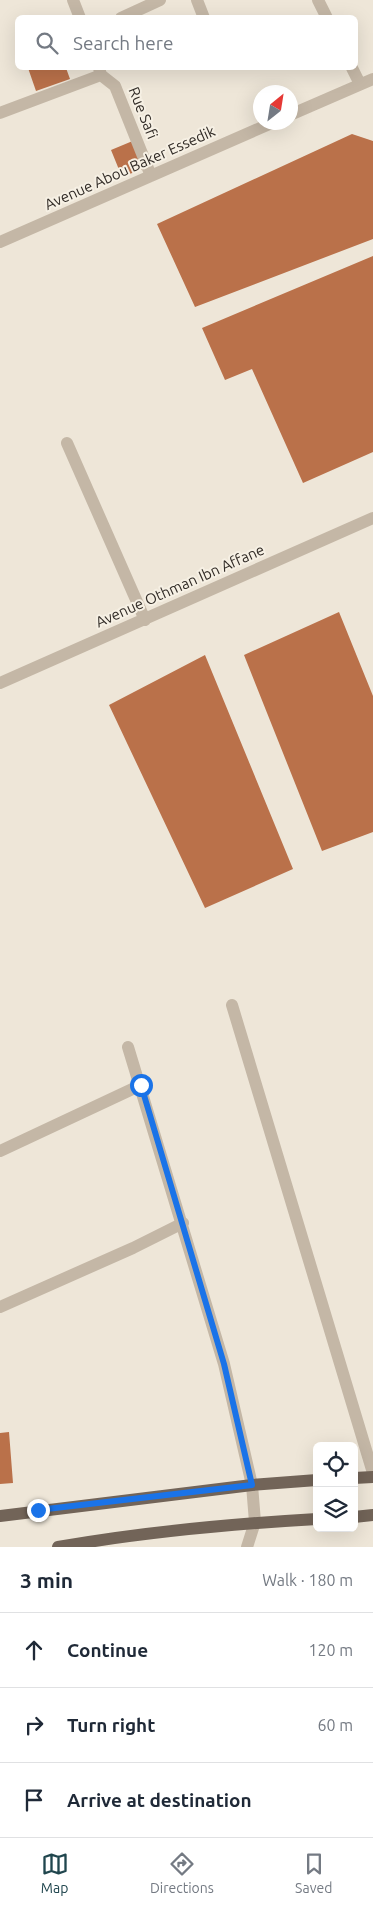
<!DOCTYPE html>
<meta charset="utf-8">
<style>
:root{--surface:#fff;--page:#f6f6f7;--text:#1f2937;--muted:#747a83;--line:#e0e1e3;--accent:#20464e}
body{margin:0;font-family:Ubuntu,sans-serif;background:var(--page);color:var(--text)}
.controls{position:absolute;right:15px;bottom:15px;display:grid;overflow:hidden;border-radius:8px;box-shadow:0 5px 20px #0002}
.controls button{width:45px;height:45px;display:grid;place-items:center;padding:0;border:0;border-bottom:1px solid var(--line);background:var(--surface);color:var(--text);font:25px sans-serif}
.compass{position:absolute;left:253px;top:85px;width:45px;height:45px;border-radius:50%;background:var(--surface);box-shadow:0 5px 20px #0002;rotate:30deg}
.stop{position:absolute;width:15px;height:15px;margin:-11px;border:4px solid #1a73e8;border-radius:50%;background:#fff}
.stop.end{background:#1a73e8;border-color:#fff;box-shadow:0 1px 5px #0008}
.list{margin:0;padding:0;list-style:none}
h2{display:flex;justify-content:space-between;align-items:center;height:65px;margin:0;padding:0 20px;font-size:21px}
h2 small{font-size:16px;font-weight:400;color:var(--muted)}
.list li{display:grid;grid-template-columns:32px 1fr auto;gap:15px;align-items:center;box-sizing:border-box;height:75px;padding:0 20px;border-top:1px solid var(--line)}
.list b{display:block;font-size:19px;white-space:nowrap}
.list em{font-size:16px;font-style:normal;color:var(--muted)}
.icon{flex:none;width:28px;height:28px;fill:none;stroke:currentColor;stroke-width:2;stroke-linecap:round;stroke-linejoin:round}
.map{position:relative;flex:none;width:373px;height:1547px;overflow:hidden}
.search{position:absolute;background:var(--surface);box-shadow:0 5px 20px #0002;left:15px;right:15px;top:15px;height:55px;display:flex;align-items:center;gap:12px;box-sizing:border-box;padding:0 18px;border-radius:8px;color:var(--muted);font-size:19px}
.sheet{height:290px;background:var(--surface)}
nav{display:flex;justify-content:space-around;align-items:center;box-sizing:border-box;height:70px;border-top:1px solid var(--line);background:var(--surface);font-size:14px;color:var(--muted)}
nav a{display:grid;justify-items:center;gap:2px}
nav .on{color:var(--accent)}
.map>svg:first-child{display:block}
.building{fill:#ba714a}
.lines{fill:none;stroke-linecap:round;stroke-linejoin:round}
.minor{stroke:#c4b7a6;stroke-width:12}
.major{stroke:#726458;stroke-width:12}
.route{stroke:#1a73e8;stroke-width:6}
.labels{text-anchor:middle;stroke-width:4;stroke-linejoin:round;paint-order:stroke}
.street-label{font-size:15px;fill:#312b26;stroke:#f6f0e4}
</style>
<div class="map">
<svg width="373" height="1547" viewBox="0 0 373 1547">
<rect width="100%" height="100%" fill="#eee6d8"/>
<path class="building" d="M28 68H66L70 79 36 91Z
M352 134 373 141V239L195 307 157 224Z
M135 140 145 168 122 177 111 150Z
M373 256V452L303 483 252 369 225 380 202 328Z
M339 612 373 696V832L322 851 244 655Z
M205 655 293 869 205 908 109 705Z
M9 1432 13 1483 0 1484V1433Z"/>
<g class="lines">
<path class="minor" d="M73 0 80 18
M197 0 204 18
M318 0 327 18
M121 18 160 0
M99 68 101 75 115 86 151 176
M352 68 360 84
M0 113 101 75
M290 115 373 79
M0 242 274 122
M67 443 145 620
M0 683 373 518
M232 1005 373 1473
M128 1047 224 1364 252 1485 255 1522 247 1547
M0 1151 141 1085
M0 1307 133 1248 183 1223"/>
<path class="major" d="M354 1478 373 1477
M0 1516 252 1485 317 1480
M354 1517 373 1515
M58 1547C144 1532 230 1524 317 1519"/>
</g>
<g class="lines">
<path class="route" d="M38 1510 252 1485 224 1364 141 1085"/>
</g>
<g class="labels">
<g class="street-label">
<text transform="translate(143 113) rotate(68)" y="5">Rue Safi</text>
<text transform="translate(130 168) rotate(-24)" y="5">Avenue Abou Baker Essedik</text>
<text transform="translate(180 586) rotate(-24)" y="5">Avenue Othman Ibn Affane</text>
</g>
</g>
</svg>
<div class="controls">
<button><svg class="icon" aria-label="locate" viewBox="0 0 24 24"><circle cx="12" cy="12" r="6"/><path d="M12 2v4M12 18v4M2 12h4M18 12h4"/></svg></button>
<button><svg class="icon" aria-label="layers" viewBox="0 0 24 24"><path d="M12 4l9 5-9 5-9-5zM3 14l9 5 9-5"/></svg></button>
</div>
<svg class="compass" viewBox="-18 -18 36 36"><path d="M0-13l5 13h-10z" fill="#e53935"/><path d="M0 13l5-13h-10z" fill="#747a83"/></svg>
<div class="stop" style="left:141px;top:1085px"></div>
<div class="stop end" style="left:38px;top:1510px"></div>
<div class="search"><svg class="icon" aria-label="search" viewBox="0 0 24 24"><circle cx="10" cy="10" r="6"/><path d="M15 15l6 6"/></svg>Search here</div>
</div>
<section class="sheet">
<h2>3 min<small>Walk · 180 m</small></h2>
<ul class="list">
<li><svg class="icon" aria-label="ahead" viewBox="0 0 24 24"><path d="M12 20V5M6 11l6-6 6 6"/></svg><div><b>Continue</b></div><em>120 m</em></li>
<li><svg class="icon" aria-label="right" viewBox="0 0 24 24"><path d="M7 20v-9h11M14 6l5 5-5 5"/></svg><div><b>Turn right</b></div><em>60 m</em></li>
<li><svg class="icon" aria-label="arrive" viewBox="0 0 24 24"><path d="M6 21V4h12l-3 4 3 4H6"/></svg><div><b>Arrive at destination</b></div></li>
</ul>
</section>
<nav>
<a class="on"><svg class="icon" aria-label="map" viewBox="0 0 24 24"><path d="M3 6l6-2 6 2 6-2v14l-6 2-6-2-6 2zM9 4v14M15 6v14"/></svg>Map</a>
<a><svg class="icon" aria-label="directions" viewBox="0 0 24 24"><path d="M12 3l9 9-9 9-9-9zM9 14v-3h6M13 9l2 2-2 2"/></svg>Directions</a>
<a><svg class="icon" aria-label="saved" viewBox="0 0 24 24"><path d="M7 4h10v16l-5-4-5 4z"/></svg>Saved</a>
</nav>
